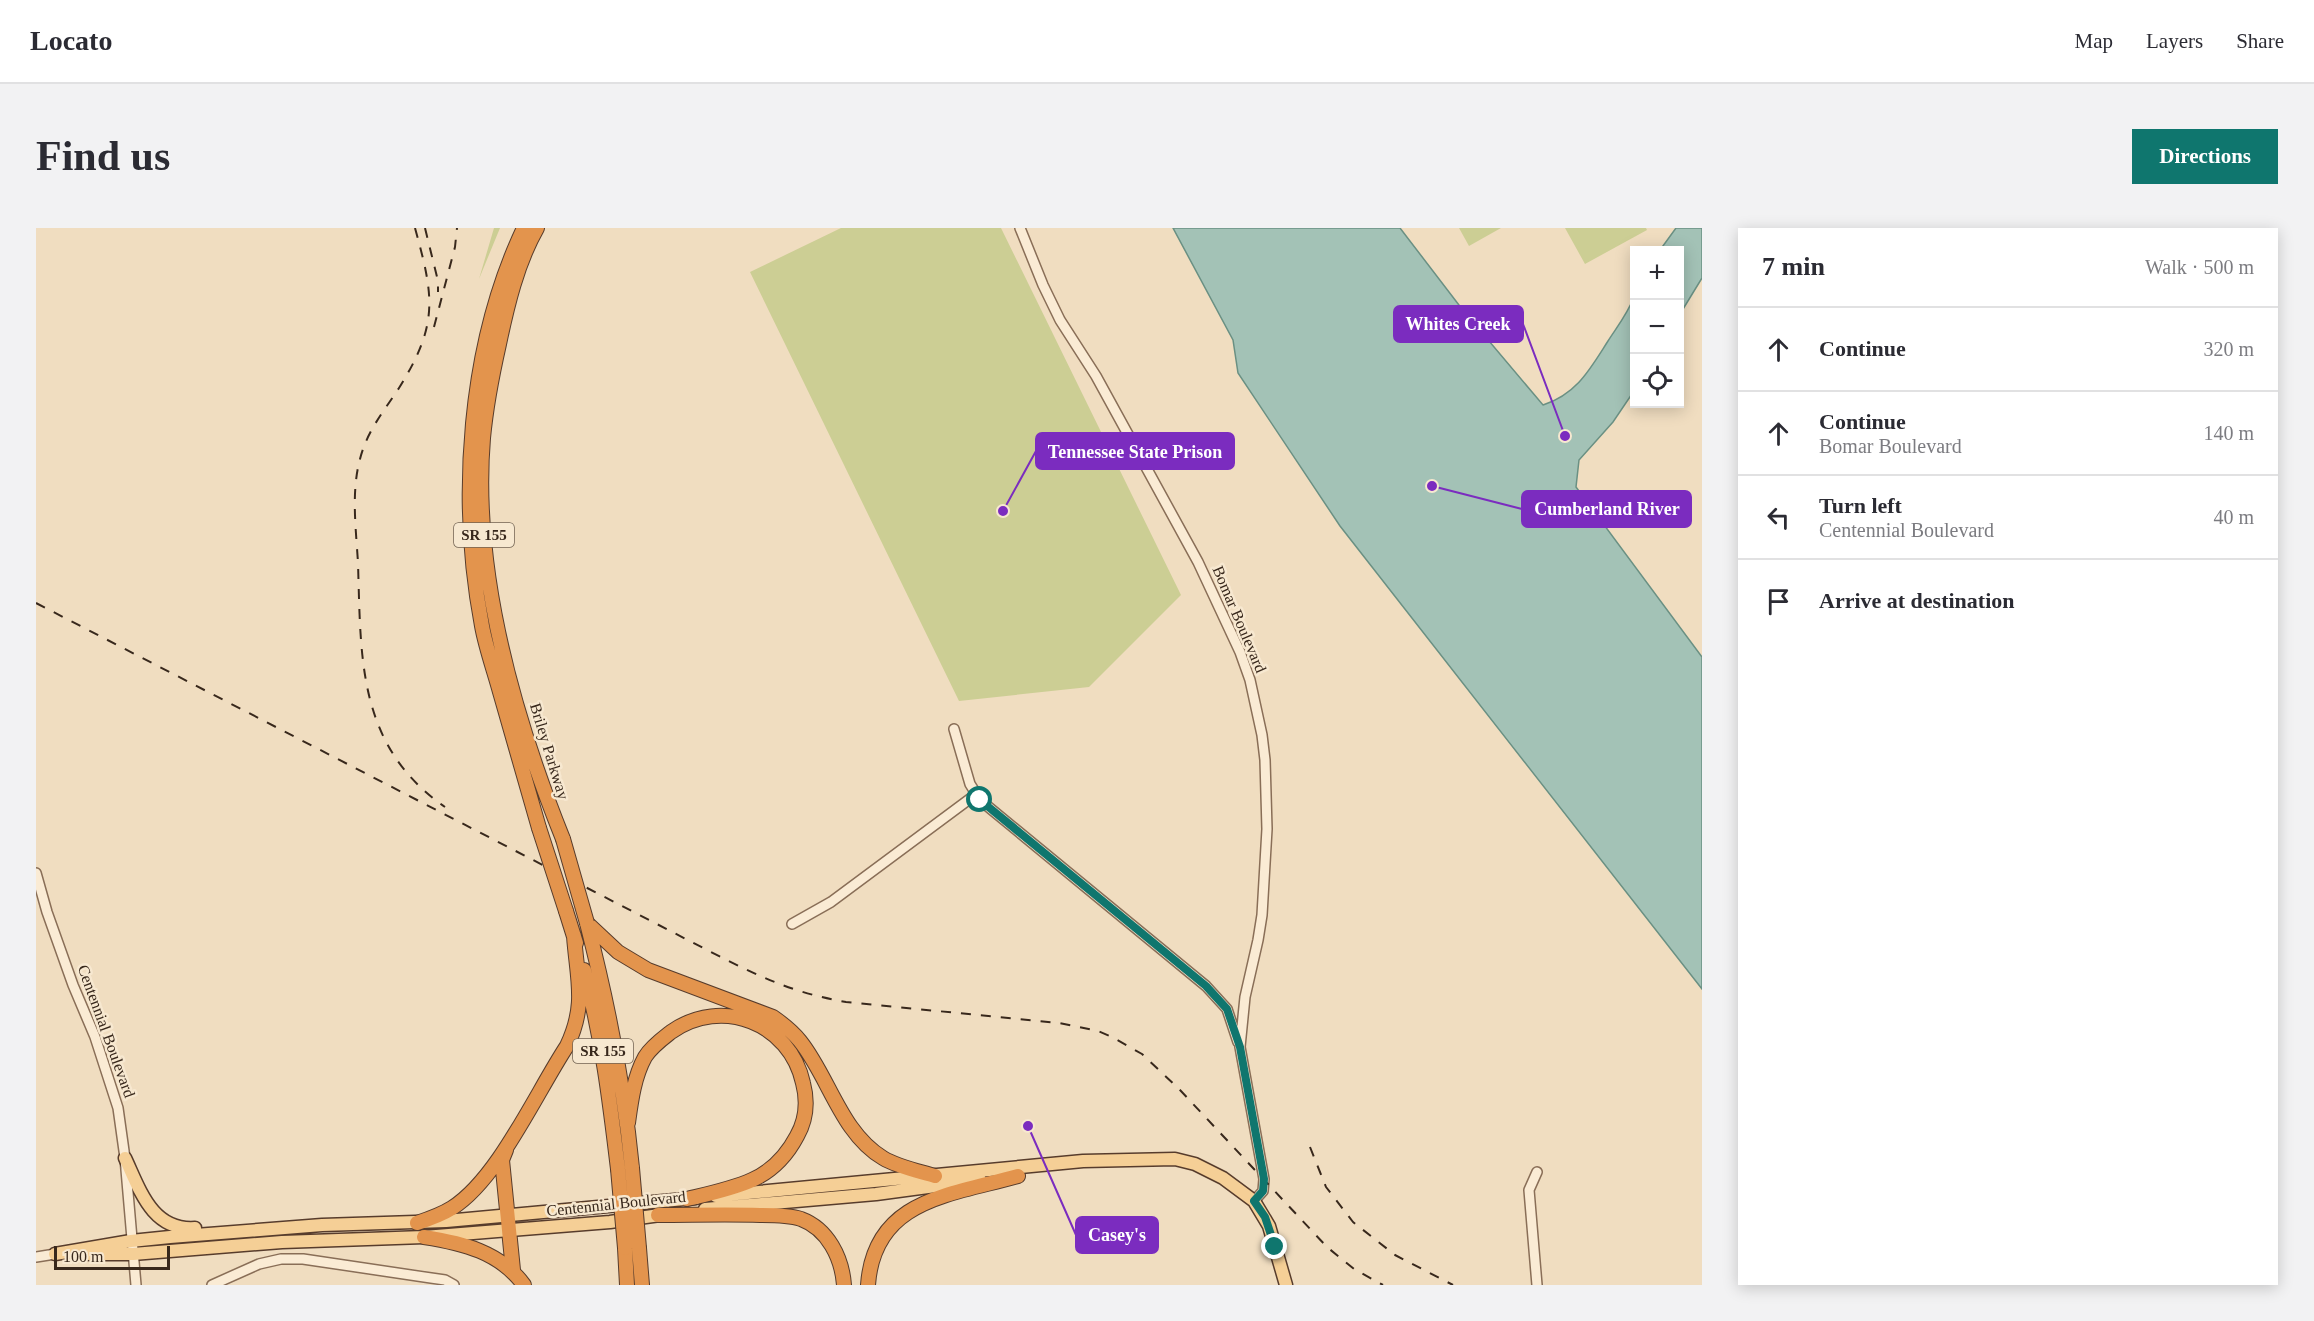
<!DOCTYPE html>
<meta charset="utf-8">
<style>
:root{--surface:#fff;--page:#f2f2f3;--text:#2b2b33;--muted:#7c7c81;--line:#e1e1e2;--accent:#0f766e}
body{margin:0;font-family:Georgia,serif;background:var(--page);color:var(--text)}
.controls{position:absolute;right:18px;top:18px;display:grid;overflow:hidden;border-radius:0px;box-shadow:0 3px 15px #0003}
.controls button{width:54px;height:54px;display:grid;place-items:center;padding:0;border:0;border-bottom:2px solid var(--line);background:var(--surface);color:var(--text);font:30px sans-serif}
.scale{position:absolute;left:18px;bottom:15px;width:116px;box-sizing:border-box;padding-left:6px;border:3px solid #38281c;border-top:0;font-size:16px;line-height:21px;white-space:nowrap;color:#38281c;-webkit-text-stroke:4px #f7e8d0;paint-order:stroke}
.stop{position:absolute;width:18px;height:18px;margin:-14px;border:4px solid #0f766e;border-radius:50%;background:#fff}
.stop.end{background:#0f766e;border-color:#fff;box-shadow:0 2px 6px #0008}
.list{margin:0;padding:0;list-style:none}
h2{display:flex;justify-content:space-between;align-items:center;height:78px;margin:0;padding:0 24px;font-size:26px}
h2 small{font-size:20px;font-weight:400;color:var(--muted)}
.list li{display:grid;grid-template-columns:39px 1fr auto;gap:18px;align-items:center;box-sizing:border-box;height:84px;padding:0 24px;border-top:2px solid var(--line)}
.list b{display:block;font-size:22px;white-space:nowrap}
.list p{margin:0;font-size:20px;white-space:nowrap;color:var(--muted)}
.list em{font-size:20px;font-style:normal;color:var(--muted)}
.icon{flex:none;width:33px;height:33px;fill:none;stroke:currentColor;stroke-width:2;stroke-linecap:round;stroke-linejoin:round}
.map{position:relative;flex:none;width:1666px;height:1057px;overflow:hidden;border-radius:0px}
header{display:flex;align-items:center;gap:36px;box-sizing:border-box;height:84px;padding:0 30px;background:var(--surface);border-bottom:2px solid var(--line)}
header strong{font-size:28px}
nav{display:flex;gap:33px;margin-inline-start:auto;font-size:21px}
.intro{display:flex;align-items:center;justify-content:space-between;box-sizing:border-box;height:144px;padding:0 36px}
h1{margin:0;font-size:42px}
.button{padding:15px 27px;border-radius:0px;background:var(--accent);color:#fff;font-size:21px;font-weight:700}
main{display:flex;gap:36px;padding:0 36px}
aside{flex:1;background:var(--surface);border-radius:0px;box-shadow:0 3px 15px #0003}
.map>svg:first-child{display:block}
.green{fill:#ccce94}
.water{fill:#a3c2b6;stroke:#6a9083;stroke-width:1.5}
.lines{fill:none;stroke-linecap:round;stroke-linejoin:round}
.minor-casing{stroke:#896e57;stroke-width:12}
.major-casing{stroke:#573c2c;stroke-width:15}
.highway-casing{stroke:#573c2c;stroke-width:16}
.minor{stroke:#faebd4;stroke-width:9}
.major{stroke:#f5cf96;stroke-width:12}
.highway{stroke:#e3944d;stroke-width:14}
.rail{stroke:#38281c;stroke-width:2;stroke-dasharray:10 10;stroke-linecap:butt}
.highway-bridge-casing{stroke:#573c2c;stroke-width:16;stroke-linecap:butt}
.highway-bridge{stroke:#e3944d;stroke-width:14}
.route{stroke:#0f766e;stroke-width:8}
.labels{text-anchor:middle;stroke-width:5;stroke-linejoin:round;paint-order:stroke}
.shield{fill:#f7e8d0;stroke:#716252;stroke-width:1.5}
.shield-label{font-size:15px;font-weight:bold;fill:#38281c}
.street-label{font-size:16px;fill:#38281c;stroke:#f7e8d0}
.leader{fill:none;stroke:#7b2cbf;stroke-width:2}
.callout-dot{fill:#7b2cbf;stroke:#f7e8d0;stroke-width:2}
.callout{fill:#7b2cbf;stroke:#7b2cbf;stroke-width:2}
.callout-label{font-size:18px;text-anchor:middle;font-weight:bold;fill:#fff}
</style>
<header>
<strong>Locato</strong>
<nav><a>Map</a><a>Layers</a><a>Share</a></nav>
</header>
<div class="intro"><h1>Find us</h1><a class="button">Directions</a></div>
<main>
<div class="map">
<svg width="1666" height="1057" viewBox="0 0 1666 1057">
<rect width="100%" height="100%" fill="#f0ddc0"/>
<path class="green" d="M458 0H464L443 51Z
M805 0H965L1145 367 1053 459 923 473 714 44Z
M1423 0H1465L1433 18Z
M1529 0H1610L1611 2 1549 36Z"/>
<path class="water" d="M1137 0H1364L1426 81 1507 177C1541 166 1554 141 1572 113 1581 99 1592 85 1598 69V163L1577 194 1543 232 1540 259 1666 429V761L1304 298 1202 145 1197 112Z
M1640 0H1666V50L1644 86V22H1624Z"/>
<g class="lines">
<g class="minor-casing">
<path id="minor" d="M984 0 1007 57 1024 92 1060 148 1162 334 1204 424 1214 452 1226 507 1229 532 1231 601 1226 687 1222 712 1209 769 1204 819 1228 951 1227 963 1218 973
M918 501 934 556 944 572 1170 758 1191 781 1202 814
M0 645 11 684 37 757 59 809 82 880 89 930 100 1057
M756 696 795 674 939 567
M1501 944 1493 962 1501 1057
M0 1029 19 1026
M176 1057 223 1036 245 1031H267L395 1050 409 1052 418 1057"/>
</g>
<g class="major-casing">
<path id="major" d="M89 930C104 962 116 1003 159 1000
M680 968 1047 933 1139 931 1159 936 1187 950 1218 973 1233 998 1250 1057
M669 981 840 966 944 952
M19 1026 95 1013 134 1009 286 997 410 993 660 970
M53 1026H97L246 1014 388 1009 574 994 631 986"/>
</g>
<g class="highway-casing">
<path id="highway" d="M488 0C432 118 422 271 446 398 450 420 458 442 464 464 477 509 490 554 503 600
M501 0C481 35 471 78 463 116 456 147 450 178 447 210 436 343 478 489 527 611
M530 683 540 715
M551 695 582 724 612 742 737 789C747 796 756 803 764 813 793 849 805 905 847 930 862 939 882 943 899 948
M551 695C572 777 588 856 596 940
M548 742C566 808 574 874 582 941
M592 895C595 873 598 849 609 829 615 819 626 811 635 804 686 768 754 795 767 855 772 874 770 892 761 908 751 927 736 943 716 952 696 961 672 966 651 971
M470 922 466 932 477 1042
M622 987C656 987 690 986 724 987 737 987 753 987 765 991 792 1001 806 1030 808 1057
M381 995C393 991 405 987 416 980 462 951 500 865 531 818 551 776 541 751 538 708
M388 1009C427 1015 464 1024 488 1057
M589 1020 591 1057
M603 1020 606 1057
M832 1057C838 971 915 967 982 948"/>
</g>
<use href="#minor" class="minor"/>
<use href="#major" class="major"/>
<use href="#highway" class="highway"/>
<path class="rail" d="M379 0C398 69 403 96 363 160 348 183 331 203 324 231 315 264 320 301 322 335 325 430 321 518 409 579
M389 0 402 53V64
M398 99 419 19 421 0
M0 375 675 724C722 748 757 765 810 774L1023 795 1062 803 1076 809 1106 826 1144 862 1291 1019 1318 1041 1347 1057
M1274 919 1290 959 1317 994 1359 1027 1417 1057"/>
<g class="highway-bridge-casing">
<path id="highway-bridge" d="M503 600 530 683
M527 611 551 695
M596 940 603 1020
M582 941 589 1020"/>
</g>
<use href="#highway-bridge" class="highway-bridge"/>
</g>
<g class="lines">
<path class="route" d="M944 572 1170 758 1191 781 1204 819 1228 951 1227 963 1218 973 1229 989 1239 1019"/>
</g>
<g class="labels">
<g class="shield">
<rect x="418" y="295" width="60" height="24" rx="4.5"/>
<rect x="537" y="811" width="60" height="24" rx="4.5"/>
</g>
<g class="shield-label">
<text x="448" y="312">SR 155</text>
<text x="567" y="828">SR 155</text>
</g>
<g class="street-label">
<text transform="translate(1204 391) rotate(67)" y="6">Bomar Boulevard</text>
<text transform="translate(514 523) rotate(73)" y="6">Briley Parkway</text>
<text transform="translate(71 803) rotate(70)" y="6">Centennial Boulevard</text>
<text transform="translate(580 975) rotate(-6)" y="6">Centennial Boulevard</text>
</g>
</g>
<path class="leader" d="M1529 208L1487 96M967 283L1000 223M1396 258L1486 281M992 898L1040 1007"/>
<g class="callout-dot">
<circle cx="1529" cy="208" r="6"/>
<circle cx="967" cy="283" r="6"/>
<circle cx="1396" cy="258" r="6"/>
<circle cx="992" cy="898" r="6"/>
</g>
<g class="callout">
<rect x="1358" y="78" width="129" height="36" rx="6"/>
<rect x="1000" y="205" width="198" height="36" rx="6"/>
<rect x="1486" y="263" width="169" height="36" rx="6"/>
<rect x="1040" y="989" width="82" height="36" rx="6"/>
</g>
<g class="callout-label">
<text x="1422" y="102">Whites Creek</text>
<text x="1099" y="230">Tennessee State Prison</text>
<text x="1571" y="287">Cumberland River</text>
<text x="1081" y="1013">Casey's</text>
</g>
</svg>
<div class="controls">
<button>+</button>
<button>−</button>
<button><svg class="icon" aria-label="locate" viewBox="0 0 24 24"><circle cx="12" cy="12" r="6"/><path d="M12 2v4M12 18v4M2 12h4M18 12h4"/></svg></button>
</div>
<div class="scale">100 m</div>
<div class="stop" style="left:944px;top:572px"></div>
<div class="stop end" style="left:1239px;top:1019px"></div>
</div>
<aside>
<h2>7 min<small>Walk · 500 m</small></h2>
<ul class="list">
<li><svg class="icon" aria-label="ahead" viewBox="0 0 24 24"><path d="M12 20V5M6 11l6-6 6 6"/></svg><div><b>Continue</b></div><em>320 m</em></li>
<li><svg class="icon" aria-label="ahead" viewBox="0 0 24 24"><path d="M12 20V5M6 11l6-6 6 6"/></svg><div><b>Continue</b><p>Bomar Boulevard</p></div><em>140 m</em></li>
<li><svg class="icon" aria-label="left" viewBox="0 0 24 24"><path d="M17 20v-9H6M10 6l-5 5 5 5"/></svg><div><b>Turn left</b><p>Centennial Boulevard</p></div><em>40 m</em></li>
<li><svg class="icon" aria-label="arrive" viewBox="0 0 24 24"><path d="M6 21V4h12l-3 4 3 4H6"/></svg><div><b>Arrive at destination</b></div></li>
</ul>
</aside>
</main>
